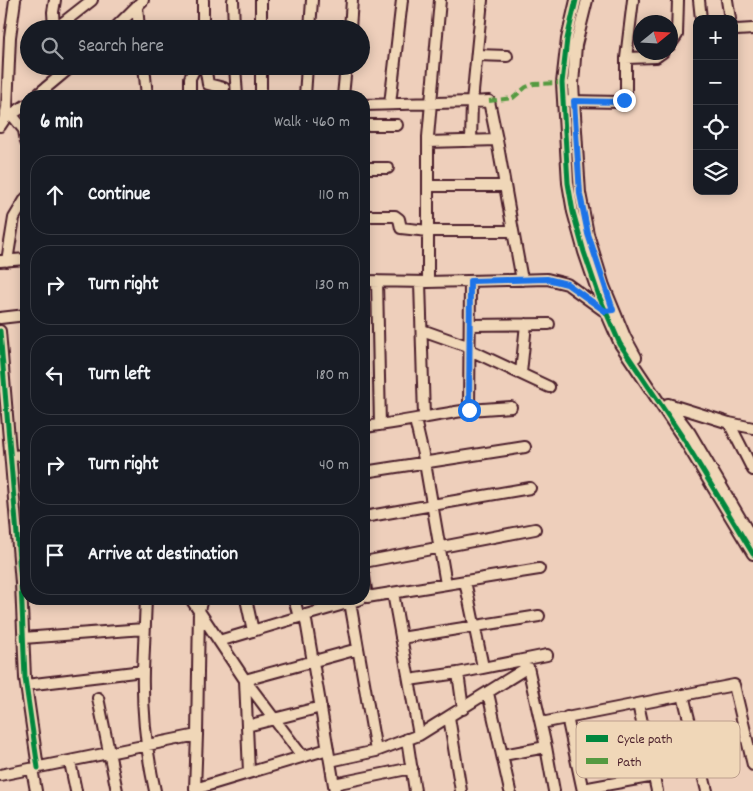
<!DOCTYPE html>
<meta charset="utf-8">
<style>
:root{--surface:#171b24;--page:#20242c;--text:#f1f3f6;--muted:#9ea1a6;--line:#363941}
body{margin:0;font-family:Dekko,sans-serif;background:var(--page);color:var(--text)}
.controls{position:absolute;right:15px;top:15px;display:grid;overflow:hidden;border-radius:10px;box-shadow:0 2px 12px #0003}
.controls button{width:45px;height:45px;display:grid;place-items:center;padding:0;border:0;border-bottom:1px solid var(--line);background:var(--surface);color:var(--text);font:25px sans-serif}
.compass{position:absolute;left:633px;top:15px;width:45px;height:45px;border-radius:50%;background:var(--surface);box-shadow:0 2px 12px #0003;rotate:72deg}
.stop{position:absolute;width:15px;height:15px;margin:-11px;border:4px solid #1a73e8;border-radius:50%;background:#fff}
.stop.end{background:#1a73e8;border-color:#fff;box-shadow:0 1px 5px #0008}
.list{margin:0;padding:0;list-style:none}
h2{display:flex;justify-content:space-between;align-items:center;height:65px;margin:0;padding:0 20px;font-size:21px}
h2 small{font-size:16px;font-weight:400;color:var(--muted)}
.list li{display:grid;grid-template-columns:32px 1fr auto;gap:15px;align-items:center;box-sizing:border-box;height:80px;margin:0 10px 10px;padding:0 10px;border:1px solid var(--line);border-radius:20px}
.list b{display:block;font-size:19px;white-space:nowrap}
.list em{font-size:16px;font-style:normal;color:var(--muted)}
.icon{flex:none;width:28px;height:28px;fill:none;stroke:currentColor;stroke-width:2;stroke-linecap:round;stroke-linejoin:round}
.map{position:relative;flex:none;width:753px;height:791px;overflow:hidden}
.search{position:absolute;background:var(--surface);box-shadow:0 2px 12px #0003;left:20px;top:20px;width:350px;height:55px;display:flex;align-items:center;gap:12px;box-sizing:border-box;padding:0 18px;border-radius:28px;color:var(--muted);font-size:19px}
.panel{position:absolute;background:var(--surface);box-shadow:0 2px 12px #0003;left:20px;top:90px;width:350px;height:515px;border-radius:20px}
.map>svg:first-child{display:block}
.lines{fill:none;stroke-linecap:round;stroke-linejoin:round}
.minor-casing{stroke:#4a1f2b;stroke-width:14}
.minor{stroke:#f0d7b8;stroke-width:10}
.quiet{stroke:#559a41;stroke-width:4;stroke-dasharray:8 4;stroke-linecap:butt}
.cycleway-casing{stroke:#f0d7b8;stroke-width:8}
.cycleway{stroke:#00873e;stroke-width:5}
.route{stroke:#1a73e8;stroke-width:6}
.key{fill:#f0d7b8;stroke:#bea08e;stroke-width:1}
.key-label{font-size:14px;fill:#4a1f2b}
</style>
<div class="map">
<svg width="753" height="791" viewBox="0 0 753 791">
<rect width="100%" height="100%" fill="#eecfbb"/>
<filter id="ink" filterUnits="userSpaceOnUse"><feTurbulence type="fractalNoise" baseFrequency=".02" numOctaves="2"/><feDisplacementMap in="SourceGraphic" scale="10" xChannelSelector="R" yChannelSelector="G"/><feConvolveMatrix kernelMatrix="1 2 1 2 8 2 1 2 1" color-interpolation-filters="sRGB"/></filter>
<g filter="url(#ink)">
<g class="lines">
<g class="minor-casing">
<path id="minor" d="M233 0 234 29
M261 0V29
M576 0 567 39 562 83 568 183 573 212 584 252 599 296 620 344 683 438 753 554
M587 0 576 45 573 84 580 193 588 234 604 286 625 337 636 357
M699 0 701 19
M727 0 730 19
M137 6 139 29
M54 29 53 12 55 0
M55 29 92 0
M114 29 143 0
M203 29V0
M310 29 312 0
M350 29 352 0
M734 29 737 30 753 29
M670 45 677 35 678 0
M477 55 507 56
M626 58 656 57 663 52
M144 66 147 96
M205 66 208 84 224 88
M235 66 237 96
M36 96 72 66
M190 96V78L196 66
M261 96V66
M305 96 307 66
M343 96 346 66
M569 101 620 102 626 95V58L633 0
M390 104 402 0
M364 105 472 102 482 0
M12 115 24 130 26 142
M6 118 26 105
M364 125H397
M0 126 4 120 7 108 10 37 15 0
M428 142 497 140
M364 168H388
M428 186H505
M364 216H395L399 219 401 228 428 231H513L497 140 489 101 472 102 471 141
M513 231 522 280
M0 261 26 259
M7 261 14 218 26 198
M364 281 428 282V137L440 0
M377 281 380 425
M420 282 424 417
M428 282 547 279 567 284 603 310
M0 318 26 315
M470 325 549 324
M422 330 470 347
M0 331 21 583 25 678 38 768
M470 350 549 387
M521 373 526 324
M668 404 690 433 753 540
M668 404 729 423 753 428
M469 410 511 407
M415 420 425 463 446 584
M729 423 753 470
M364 427C399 423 434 415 469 410L470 281
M11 456 26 455
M364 472 525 447
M364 517 530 488
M364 562 535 529
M364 576 367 597 539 569
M465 581 483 667
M393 593 419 735 528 667 546 747 554 791
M191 599 245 680 302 756
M202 599 199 610 197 735 195 789 328 749
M246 599 253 631
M294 599 299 617 361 599
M350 602 376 751 419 735
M305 615 335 791
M23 638 144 629
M401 638 539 616
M219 641 299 617
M143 671C142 713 146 750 155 791
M409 680 458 673
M26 685 143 671 146 599
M488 693 510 791
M683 695 707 791
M98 698 117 791
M638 704 657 791
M463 709 458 673 547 655
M449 717 461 791
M567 717 583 791
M541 723 734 685 753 765
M247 726 321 707
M407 739 415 791
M574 747 644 732
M503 755 546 747
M330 761 376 751
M70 762 76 791
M32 769 36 791
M249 772 245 680 358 649
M0 775 197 735
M334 784 412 768
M583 789 654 776"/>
</g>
<use href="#minor" class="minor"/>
<path class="quiet" d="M489 101 513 98 526 87 534 84 562 83"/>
<g class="cycleway-casing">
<path id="cycleway" d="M576 0 567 39 562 83 568 183 573 212 584 252 599 296 620 344 683 438 753 554
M0 331 21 583 25 678 38 768"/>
</g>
<use href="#cycleway" class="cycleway"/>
</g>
</g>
<g class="lines" filter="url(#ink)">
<path class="route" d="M469 410 470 281 547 279 567 284 605 311 613 310 588 234 580 194 574 101 620 102 624 100"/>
</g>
<rect x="576" y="721" width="164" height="57" rx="8" class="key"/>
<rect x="586" y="735" width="22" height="7" fill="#00873e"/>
<rect x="586" y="758" width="22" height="6" fill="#559a41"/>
<g class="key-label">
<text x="617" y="743">Cycle path</text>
<text x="617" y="766">Path</text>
</g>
</svg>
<div class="controls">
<button>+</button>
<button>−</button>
<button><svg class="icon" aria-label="locate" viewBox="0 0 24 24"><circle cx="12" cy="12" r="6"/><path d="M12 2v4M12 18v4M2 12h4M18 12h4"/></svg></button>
<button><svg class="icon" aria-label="layers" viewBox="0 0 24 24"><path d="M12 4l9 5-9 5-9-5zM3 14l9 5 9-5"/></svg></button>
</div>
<svg class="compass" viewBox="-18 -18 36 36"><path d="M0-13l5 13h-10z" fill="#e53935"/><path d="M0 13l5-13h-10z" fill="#9ea1a6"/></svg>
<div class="stop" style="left:469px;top:410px"></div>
<div class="stop end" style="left:624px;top:100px"></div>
<div class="search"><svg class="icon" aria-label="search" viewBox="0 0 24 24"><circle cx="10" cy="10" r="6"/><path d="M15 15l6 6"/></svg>Search here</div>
<section class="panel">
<h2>6 min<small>Walk · 460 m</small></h2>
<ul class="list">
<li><svg class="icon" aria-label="ahead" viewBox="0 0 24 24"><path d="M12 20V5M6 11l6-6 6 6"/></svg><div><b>Continue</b></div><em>110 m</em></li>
<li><svg class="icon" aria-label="right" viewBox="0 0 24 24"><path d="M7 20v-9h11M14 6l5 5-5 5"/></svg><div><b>Turn right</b></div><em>130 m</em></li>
<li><svg class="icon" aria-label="left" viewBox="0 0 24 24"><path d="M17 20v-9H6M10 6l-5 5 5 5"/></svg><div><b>Turn left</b></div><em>180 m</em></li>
<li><svg class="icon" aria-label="right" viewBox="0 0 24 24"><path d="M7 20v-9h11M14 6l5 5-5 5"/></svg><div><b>Turn right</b></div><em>40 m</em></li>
<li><svg class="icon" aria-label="arrive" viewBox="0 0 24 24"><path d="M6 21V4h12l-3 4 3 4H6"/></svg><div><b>Arrive at destination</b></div></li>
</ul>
</section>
</div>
